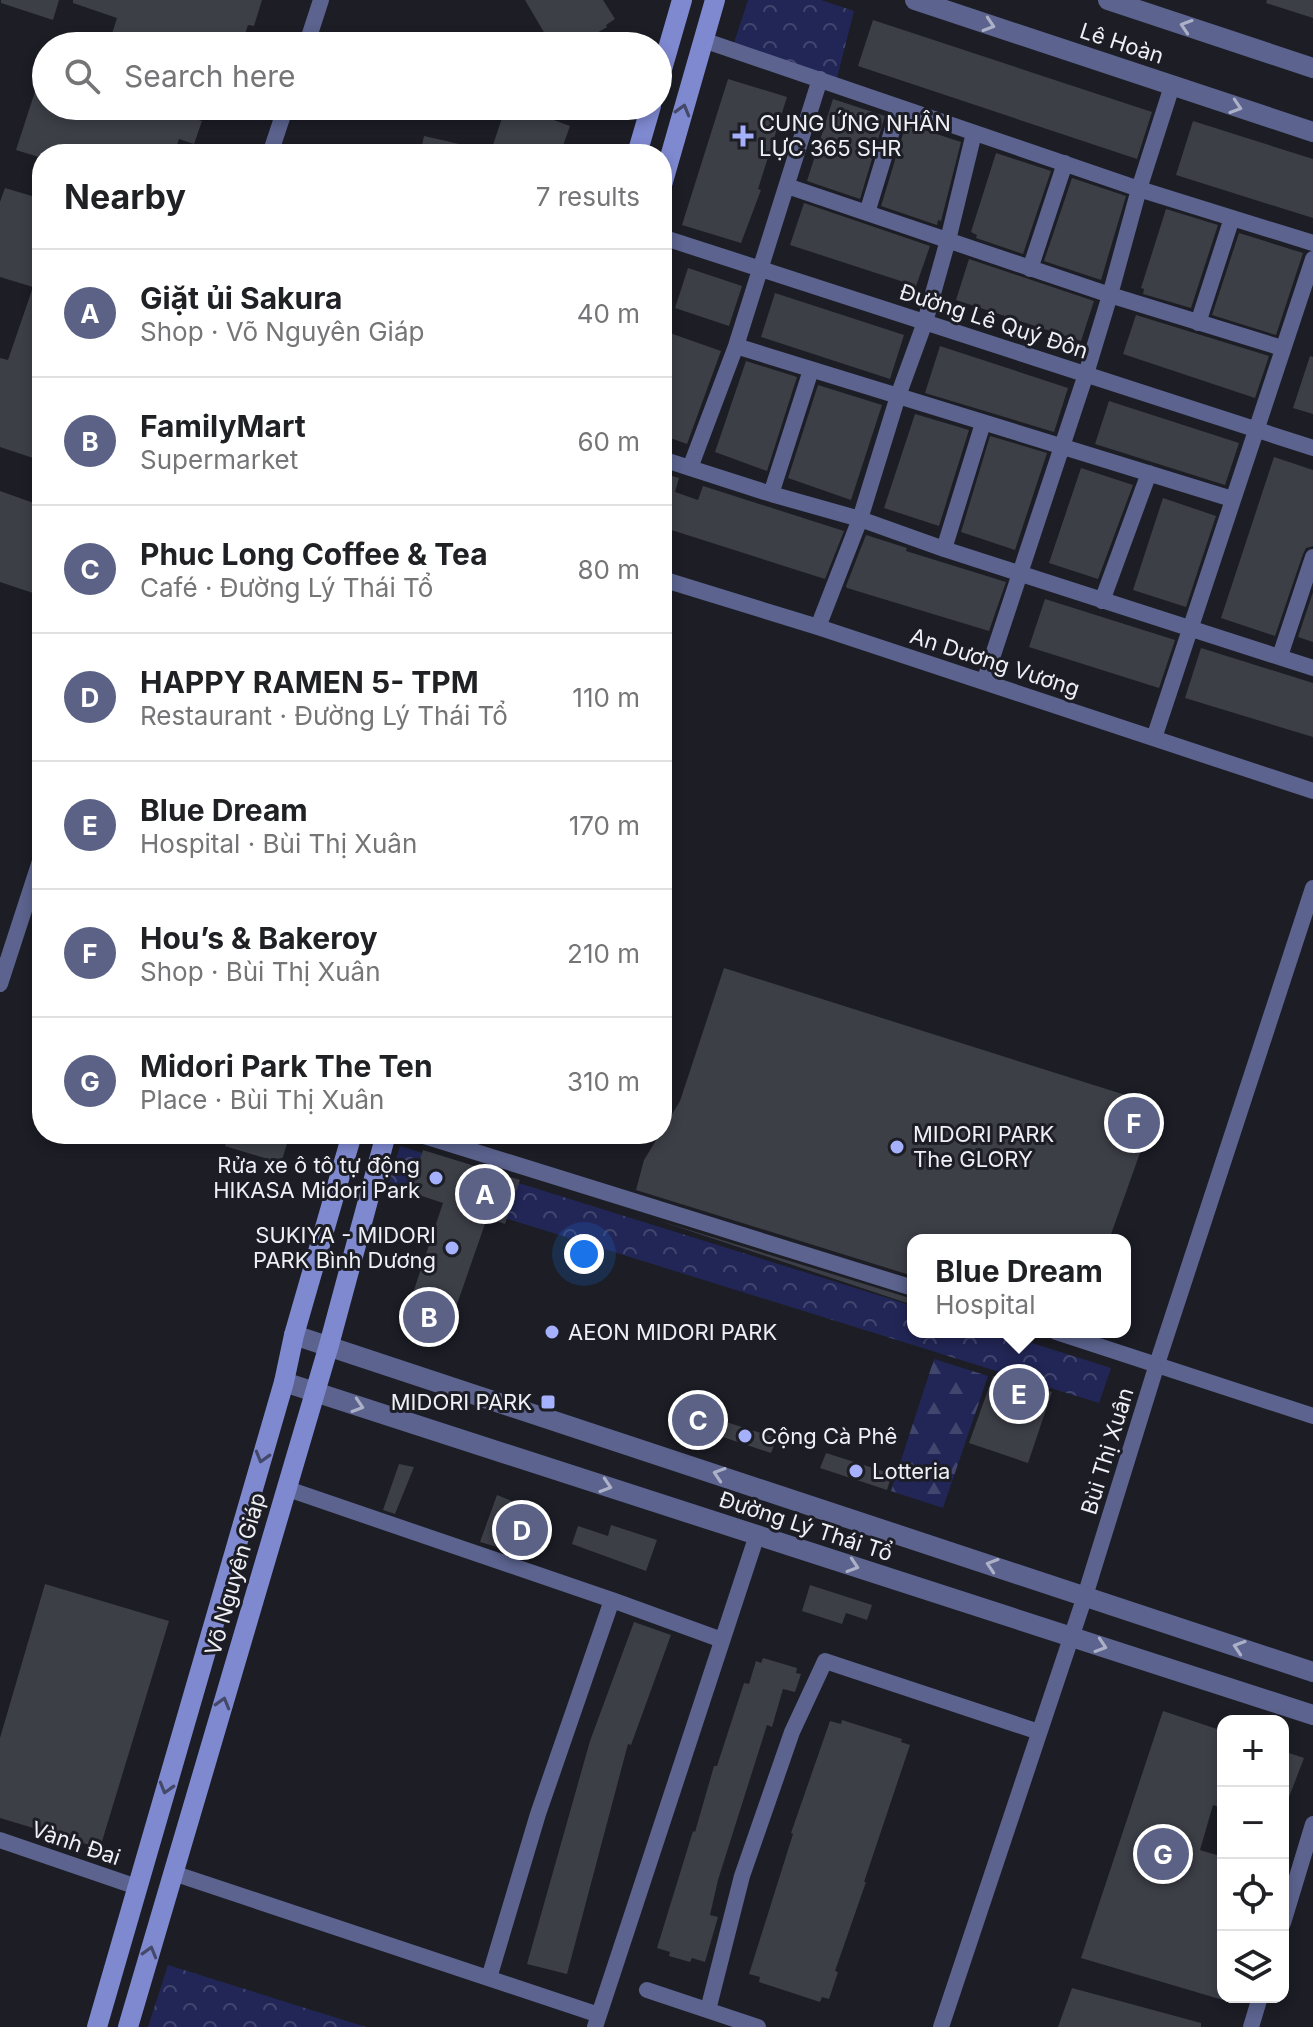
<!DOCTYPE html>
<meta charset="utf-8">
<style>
:root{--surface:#fff;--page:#f2f2f2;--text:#202124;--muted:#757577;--line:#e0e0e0;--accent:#5c6285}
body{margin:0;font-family:Inter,sans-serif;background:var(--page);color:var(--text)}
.controls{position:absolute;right:24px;bottom:24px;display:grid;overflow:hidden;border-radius:16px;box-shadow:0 4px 12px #0003}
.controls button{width:72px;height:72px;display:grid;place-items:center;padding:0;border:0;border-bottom:2px solid var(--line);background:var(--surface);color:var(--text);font:40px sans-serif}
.you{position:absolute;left:584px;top:1254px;width:28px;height:28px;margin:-20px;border:6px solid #fff;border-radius:50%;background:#1a73e8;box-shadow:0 0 0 12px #1a73e833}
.badge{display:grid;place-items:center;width:52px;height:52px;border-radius:50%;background:var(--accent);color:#fff;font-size:26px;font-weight:700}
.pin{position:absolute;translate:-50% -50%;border:4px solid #fff;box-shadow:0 2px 8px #0006}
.popup{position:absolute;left:907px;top:1234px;width:224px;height:104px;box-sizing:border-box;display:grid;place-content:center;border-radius:16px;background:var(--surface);filter:drop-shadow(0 2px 6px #0005);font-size:26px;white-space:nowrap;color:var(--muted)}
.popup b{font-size:30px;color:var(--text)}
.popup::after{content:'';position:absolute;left:50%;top:100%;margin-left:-16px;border:16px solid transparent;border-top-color:var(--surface)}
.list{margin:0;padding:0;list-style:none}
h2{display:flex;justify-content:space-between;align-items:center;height:104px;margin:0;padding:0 32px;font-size:34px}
h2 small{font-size:26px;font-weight:400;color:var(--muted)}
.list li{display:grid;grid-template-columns:52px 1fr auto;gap:24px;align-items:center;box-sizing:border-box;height:128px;padding:0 32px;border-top:2px solid var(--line)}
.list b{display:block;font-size:30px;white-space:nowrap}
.list p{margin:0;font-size:26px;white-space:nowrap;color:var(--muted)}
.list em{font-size:26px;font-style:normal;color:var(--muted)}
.icon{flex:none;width:44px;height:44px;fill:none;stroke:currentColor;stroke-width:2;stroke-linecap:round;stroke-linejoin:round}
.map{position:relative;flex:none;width:1313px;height:2027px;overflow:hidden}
.search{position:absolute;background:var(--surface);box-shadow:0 4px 12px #0003;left:32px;top:32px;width:640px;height:88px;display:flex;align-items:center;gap:20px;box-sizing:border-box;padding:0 28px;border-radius:44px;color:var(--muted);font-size:30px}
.panel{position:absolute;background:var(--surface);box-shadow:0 4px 12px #0003;left:32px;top:144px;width:640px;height:1000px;border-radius:32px}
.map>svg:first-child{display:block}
.forest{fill:url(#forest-firs)}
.park{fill:url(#park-crowns)}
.building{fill:#3d3f47}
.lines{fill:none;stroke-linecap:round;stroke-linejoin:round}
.minor{stroke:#5b638e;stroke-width:16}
.tertiary{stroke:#5b638e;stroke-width:20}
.secondary{stroke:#7f89d0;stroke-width:20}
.oneway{stroke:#acb1c7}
.oneway2{stroke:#444869}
.poi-dot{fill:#a5b1fc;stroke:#1c1d25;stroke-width:3}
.labels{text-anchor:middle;stroke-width:6;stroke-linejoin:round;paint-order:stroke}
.street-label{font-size:22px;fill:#eff0f5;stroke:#1c1d25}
.poi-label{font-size:22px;fill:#eff0f5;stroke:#1c1d25;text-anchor:start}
</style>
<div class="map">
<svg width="1313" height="2027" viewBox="0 0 1313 2027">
<defs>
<pattern id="forest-firs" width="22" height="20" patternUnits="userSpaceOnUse" patternTransform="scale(2)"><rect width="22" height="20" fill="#222656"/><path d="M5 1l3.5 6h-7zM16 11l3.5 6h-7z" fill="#42466f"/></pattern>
<pattern id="park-crowns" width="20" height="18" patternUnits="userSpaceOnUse" patternTransform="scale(2)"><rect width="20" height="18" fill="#222656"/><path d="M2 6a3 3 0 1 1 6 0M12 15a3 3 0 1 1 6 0" fill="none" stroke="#42466f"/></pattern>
</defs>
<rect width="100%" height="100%" fill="#1c1d25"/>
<path class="forest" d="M934 1359 988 1376 943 1508 891 1491Z"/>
<path class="park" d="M748 0H821L854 11 837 78 733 46Z
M400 1146 913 1306V1332H997L1111 1368 1099 1403 389 1182Z
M168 1965 366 2027H148Z"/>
<path class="building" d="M1 0H59L53 20 1 3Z
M73 0H262L254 26 248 25 241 46H118L109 43 117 18 73 3Z
M525 0H603L615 19 606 25 607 27 575 46H552Z
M1267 0H1313V18L1266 3Z
M873 20 1152 112 1137 159 858 66Z
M43 67H46V106H154L202 121 194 144 179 139 174 154H42V158L16 150Z
M728 79 787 97 758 189 761 190 741 243 682 225Z
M833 99 885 116 860 199 807 181Z
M506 106 520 110 521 106H532L553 113 551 119 570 126 560 154H490Z
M1193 121 1313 159V218L1176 175Z
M906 124 961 142 941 221 938 220 937 225 881 206Z
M424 136 477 148V154H420Z
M996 153 1051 171 1023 254 976 238 977 235 971 232Z
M1072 178 1126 196 1101 280 1044 261Z
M5 188 42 199V461L0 447V358L8 360 33 287 0 277V202Z
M804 203 930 246 916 286 790 245Z
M1166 209 1218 225 1191 308 1143 294 1144 289 1141 288Z
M1239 233 1303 253 1276 335 1212 315Z
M969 259 1094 301 1081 341 956 300Z
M688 268 742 286 729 326 675 308Z
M775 293 904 335 890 379 761 337Z
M1136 315 1269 356 1255 398 1123 354Z
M667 332 721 351 687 444 662 435V348Z
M940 346 1068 388 1054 432 925 393Z
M1310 356 1313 357V414L1293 408Z
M746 361 797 377 767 471 715 452Z
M818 385 882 405 851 500 788 478Z
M1109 401 1239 443 1225 485 1095 444Z
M915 414 969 430 939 526 884 508Z
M990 436 1047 453 1015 550 961 532Z
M1274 457 1313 470V546L1306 548 1303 554 1275 636 1221 618Z
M1081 468 1133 485 1098 579 1049 563Z
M662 473 679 478 675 492 698 500 703 486 844 531 825 579 662 527Z
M0 491 42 506V554L37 568 42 570V596L0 582Z
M1163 498 1216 516 1186 607 1133 590Z
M866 535 907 548 906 551 1006 582 989 631 847 588 846 586Z
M1313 592V642L1298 637Z
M1045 599 1175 640 1159 688 1029 647Z
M1201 648 1313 683V737L1185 698Z
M724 968 1157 1105 1109 1240H913V1276L636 1190 644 1160 680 1101Z
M229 1134H290L281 1163 225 1146Z
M423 1150 520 1180 505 1224 487 1218 446 1336 403 1323 443 1203 410 1192Z
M657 1220 913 1299V1305Z
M993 1376 1052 1392 1028 1463 969 1443Z
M682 1408 777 1438 771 1453 678 1422Z
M826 1453 892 1474 887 1490 820 1468Z
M399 1464 414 1467 395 1514 383 1510Z
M497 1495 536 1511 521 1554 480 1542Z
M611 1525 657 1540 646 1571 572 1544 578 1526 608 1536Z
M45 1584 169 1621 100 1848 0 1818V1738Z
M810 1585 872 1605 867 1620 846 1613 842 1624 802 1611Z
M634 1622 671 1635 631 1745 628 1744 567 1974 527 1964 590 1741Z
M763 1658 797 1668 796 1673 801 1674 795 1692 783 1689 772 1727 767 1725 718 1880 710 1915 718 1917 705 1962 692 1958 690 1962 669 1956 670 1952 657 1948 693 1831 695 1832 714 1766H717L744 1683 749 1684 756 1661 761 1663Z
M1163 1711 1223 1731V1808L1213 1805 1200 1850 1223 1857V2000L1081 1958Z
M842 1720 902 1739 901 1742 910 1745 864 1882H866L835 1971 838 1972 829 1999 822 1997 820 2002 759 1982 760 1977 749 1974 793 1834 791 1833 830 1721 841 1724Z
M1283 1751 1304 1758 1284 1810H1283Z
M1072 1988 1201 2023V2027H1058Z"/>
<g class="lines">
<path class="minor" d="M703 40 1139 189 1313 243
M306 46 321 0
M270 154 286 106
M787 186 1110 295 1282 348
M867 213 899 108
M662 237 1313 448
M1030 269 1065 163
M1198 323 1232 218
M736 346 1232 499
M662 459 771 494 860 519 944 549 1313 668
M690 468 736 346 820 79
M771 494 811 370
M944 549 983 423
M662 579 818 627 1313 791
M1102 601 1149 473
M818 627 860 519 898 396 925 322 948 240 974 133
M1280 656 1313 557
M984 682 1086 374 1110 295 1139 189 1172 86
M1154 738 1313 259
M0 984 42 855
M418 1134 913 1288
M1056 1332 1313 1416
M285 1488 612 1600 538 1814 489 1978
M612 1600 722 1640
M0 1840 137 1887
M173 1873 599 2015
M1283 1923 1313 1824
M647 1990 758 2027
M708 2010 742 1876 792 1732 825 1661 1039 1732
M595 2027 757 1535
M941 2027 1085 1596 1157 1364 1313 888
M1251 2027 1260 1997"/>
<path class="tertiary" d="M915 0 1313 132
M1108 0 1313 68
M294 1335 1313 1672
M284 1382 1313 1715"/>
<path class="secondary" d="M658 83 682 0
M637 154 651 106
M662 185 715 0
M97 2027 284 1382 294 1335 352 1134
M128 2027 329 1345 386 1134"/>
</g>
<defs><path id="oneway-chevron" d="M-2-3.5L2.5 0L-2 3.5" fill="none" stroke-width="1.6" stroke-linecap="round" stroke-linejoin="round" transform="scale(2)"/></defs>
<g class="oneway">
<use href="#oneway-chevron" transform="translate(989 25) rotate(18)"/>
<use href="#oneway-chevron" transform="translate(1186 26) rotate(-162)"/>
<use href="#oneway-chevron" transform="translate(1236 107) rotate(18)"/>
<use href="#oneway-chevron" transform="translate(358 1406) rotate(18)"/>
<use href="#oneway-chevron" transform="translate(719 1474) rotate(-162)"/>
<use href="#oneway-chevron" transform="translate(606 1486) rotate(18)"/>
<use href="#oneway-chevron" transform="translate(992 1565) rotate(-162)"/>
<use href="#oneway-chevron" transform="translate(853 1566) rotate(18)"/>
<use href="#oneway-chevron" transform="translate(1101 1646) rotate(18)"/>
<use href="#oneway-chevron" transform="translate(1239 1647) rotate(-162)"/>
</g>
<g class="oneway2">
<use href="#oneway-chevron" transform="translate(683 110) rotate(-74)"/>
<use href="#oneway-chevron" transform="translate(262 1457) rotate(106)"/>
<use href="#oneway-chevron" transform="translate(223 1703) rotate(-74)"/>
<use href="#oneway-chevron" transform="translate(166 1788) rotate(106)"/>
<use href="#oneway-chevron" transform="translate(150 1952) rotate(-74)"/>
</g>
<g class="poi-dot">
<path d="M739 124h8v8h8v8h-8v8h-8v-8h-8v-8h8z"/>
<circle cx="897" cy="1147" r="8"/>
<circle cx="436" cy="1178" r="8"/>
<circle cx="452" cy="1248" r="8"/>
<circle cx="552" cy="1332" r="8"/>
<rect x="540" y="1394" width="16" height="16" rx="4"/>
<circle cx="745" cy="1436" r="8"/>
<circle cx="856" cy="1471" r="8"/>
</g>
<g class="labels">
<g class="street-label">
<text transform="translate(1122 43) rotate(18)" y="8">Lê Hoàn</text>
<text transform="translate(994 321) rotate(18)" y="8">Đường Lê Quý Đôn</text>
<text transform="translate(995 662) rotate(18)" y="8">An Dương Vương</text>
<text transform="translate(1107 1451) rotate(-73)" y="8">Bùi Thị Xuân</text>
<text transform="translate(806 1526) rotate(18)" y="8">Đường Lý Thái Tổ</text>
<text transform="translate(235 1574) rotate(-74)" y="8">Võ Nguyên Giáp</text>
<text transform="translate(76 1843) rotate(19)" y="8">Vành Đai</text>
</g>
<g class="poi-label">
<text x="759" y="131">CUNG ỨNG NHÂN<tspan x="759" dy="25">LỰC 365 SHR</tspan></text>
<text x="913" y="1142">MIDORI PARK<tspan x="913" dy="25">The GLORY</tspan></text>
<text x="420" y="1173" text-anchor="end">Rửa xe ô tô tự động<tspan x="420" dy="25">HIKASA Midori Park</tspan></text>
<text x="436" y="1243" text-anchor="end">SUKIYA - MIDORI<tspan x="436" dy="25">PARK Bình Dương</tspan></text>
<text x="568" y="1340">AEON MIDORI PARK</text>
<text x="532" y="1410" text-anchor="end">MIDORI PARK</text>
<text x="761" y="1444">Cộng Cà Phê</text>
<text x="872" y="1479">Lotteria</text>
</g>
</g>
</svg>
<div class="controls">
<button>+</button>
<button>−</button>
<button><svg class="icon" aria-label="locate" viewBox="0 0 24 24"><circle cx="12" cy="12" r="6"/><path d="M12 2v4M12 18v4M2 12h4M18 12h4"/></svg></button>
<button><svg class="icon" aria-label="layers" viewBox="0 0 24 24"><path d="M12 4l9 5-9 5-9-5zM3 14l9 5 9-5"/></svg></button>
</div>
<div class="you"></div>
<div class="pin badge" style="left:485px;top:1194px">A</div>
<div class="pin badge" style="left:429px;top:1317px">B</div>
<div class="pin badge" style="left:698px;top:1420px">C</div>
<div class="pin badge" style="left:522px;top:1530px">D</div>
<div class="pin badge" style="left:1019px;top:1394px">E</div>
<div class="popup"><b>Blue Dream</b>Hospital</div>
<div class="pin badge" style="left:1134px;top:1123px">F</div>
<div class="pin badge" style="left:1163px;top:1854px">G</div>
<div class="search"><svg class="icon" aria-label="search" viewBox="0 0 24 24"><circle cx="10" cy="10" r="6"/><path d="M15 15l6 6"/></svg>Search here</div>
<section class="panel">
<h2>Nearby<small>7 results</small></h2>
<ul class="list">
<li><span class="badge">A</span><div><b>Giặt ủi Sakura</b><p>Shop · Võ Nguyên Giáp</p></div><em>40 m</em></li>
<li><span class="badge">B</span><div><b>FamilyMart</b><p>Supermarket</p></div><em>60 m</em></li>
<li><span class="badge">C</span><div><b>Phuc Long Coffee &amp; Tea</b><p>Café · Đường Lý Thái Tổ</p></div><em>80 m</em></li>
<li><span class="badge">D</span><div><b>HAPPY RAMEN 5- TPM</b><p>Restaurant · Đường Lý Thái Tổ</p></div><em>110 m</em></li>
<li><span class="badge">E</span><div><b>Blue Dream</b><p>Hospital · Bùi Thị Xuân</p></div><em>170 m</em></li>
<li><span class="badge">F</span><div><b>Hou’s &amp; Bakeroy</b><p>Shop · Bùi Thị Xuân</p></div><em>210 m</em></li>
<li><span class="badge">G</span><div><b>Midori Park The Ten</b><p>Place · Bùi Thị Xuân</p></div><em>310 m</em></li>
</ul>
</section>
</div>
